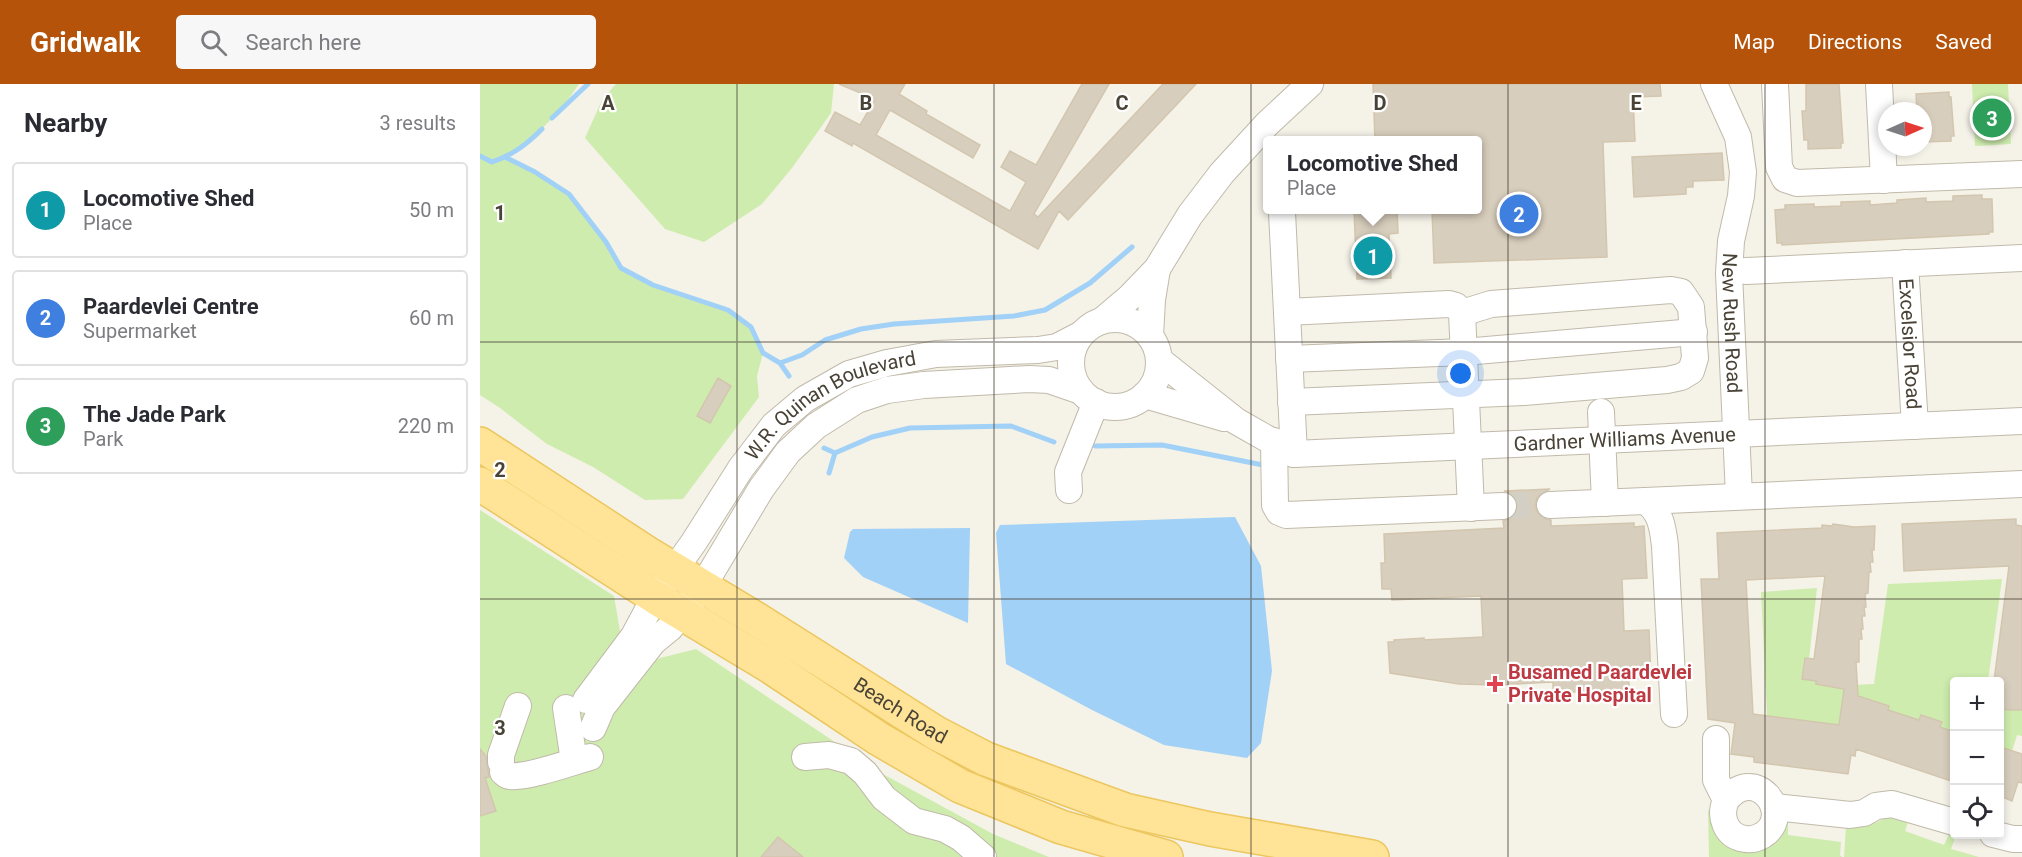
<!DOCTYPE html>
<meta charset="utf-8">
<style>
:root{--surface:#fff;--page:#f7f7f7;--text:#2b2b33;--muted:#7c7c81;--line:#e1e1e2;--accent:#b45309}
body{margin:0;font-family:Roboto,sans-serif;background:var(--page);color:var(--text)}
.controls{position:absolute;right:18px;bottom:18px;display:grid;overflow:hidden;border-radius:6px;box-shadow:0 3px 9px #0003}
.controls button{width:54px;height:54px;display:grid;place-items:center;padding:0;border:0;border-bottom:2px solid var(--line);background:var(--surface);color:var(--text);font:30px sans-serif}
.compass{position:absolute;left:1398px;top:18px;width:54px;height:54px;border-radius:50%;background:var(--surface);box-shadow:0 3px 9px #0003;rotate:87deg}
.you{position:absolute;left:981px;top:290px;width:21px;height:21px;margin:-15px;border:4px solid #fff;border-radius:50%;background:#1a73e8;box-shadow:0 0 0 9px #1a73e833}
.badge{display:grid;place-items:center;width:39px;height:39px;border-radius:50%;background:var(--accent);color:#fff;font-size:20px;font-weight:700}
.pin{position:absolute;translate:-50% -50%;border:3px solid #fff;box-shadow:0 2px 6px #0006}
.popup{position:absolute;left:783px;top:52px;width:219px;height:78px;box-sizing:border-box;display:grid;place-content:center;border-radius:6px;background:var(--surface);filter:drop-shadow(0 2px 4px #0005);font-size:20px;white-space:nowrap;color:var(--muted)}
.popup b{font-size:22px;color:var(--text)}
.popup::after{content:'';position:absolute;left:50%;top:100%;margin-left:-12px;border:12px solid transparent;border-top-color:var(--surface)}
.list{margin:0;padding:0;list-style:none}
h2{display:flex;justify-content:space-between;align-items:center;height:78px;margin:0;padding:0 24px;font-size:26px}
h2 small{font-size:20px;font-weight:400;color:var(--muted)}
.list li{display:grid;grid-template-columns:39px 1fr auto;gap:18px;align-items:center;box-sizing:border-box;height:96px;margin:0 12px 12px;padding:0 12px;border:2px solid var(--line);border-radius:6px}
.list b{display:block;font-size:22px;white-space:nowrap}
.list p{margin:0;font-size:20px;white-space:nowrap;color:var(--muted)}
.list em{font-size:20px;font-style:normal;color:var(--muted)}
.icon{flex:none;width:33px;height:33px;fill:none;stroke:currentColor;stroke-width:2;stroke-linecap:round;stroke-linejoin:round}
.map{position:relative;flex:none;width:1542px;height:773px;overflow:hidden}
header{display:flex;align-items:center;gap:36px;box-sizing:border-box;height:84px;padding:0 30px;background:var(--accent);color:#fff}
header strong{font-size:28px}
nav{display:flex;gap:33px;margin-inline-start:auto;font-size:21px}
.search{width:420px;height:54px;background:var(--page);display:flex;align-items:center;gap:15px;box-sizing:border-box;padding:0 21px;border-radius:6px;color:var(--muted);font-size:22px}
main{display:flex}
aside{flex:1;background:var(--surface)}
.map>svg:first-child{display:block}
.green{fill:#ceecae}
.water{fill:#a1d1f6}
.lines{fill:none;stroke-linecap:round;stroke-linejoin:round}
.stream{stroke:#a1d1f6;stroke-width:5}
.building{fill:#d8cebd;stroke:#d3c6af;stroke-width:1.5;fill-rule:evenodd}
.minor-tunnel{stroke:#d3cfc4;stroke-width:26;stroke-dasharray:26 13;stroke-linecap:butt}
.minor-casing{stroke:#c1baaa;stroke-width:28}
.major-casing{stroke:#ecc65f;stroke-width:36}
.minor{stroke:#fff;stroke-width:26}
.major{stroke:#ffe497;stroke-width:33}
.grid{fill:none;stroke:#494236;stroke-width:1.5;stroke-opacity:0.55}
.health-dot{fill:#e0444e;stroke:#fff;stroke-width:2}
.labels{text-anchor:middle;stroke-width:4.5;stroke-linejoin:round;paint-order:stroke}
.street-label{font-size:20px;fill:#494236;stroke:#fff}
.health-label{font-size:20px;font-weight:bold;fill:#be3a42;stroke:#fff;text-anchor:start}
.grid-label{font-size:20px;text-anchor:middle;font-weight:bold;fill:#494236;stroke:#fff;stroke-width:4.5;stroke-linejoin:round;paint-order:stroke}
</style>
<header>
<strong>Gridwalk</strong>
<div class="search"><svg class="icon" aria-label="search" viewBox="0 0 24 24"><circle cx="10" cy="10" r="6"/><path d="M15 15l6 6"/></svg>Search here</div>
<nav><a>Map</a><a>Directions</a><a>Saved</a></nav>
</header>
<main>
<aside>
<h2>Nearby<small>3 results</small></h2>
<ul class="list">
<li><span class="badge" style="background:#0f9aa8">1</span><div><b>Locomotive Shed</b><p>Place</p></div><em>50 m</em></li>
<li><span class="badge" style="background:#3f7fe0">2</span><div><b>Paardevlei Centre</b><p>Supermarket</p></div><em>60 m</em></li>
<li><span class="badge" style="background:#2e9e5b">3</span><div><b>The Jade Park</b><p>Park</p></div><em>220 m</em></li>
</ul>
</aside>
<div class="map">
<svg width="1542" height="773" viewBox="0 0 1542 773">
<rect width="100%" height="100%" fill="#f5f2e8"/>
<path class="green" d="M0 0H99L83 23 46 61 26 73 55 88 89 110 126 158 141 184 173 201 248 226 271 243 283 269 277 292 279 313 203 415 165 416 113 383 67 360 20 324 0 311Z
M136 0H354L351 29 312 84 282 120 224 158 185 145 105 54 122 16Z
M1492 0H1528L1531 60 1495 62Z
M0 426 134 512 141 553 158 587 180 574 216 565 401 689 513 750 569 773H0Z
M1522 495 1508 597 1474 598V648L1460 643 1461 638 1441 631 1439 636 1408 626 1409 622 1392 616 1371 626 1361 625 1359 641 1287 632 1281 508 1337 504 1329 575H1324L1322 595 1336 596V600L1349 602 1394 600 1408 500Z
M1520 625 1542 626V652L1537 651 1532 667 1520 663Z
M1228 725 1239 753 1302 741 1308 736V751L1361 758 1360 771 1362 773H1229Z
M1414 730 1429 735 1425 747 1464 761 1470 748 1476 751 1471 765 1499 773H1364L1366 742 1395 739Z"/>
<path class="water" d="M755 433 781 482 792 587 781 659 767 674 684 661 612 626 526 580 516 449 520 441Z
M490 444 488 539 383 493 364 474 370 448 373 445Z"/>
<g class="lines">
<path class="stream" d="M72 34 108 0
M0 72 12 78C33 71 47 60 62 45
M25 73 55 88 89 110 126 158 141 184 173 201 248 226 271 243 283 269 300 279 322 271 345 256 381 245 414 240 534 232 565 226 610 199 652 163
M300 279 309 292
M615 362 682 361 783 381
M344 364 355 369 392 353 430 344 531 342 574 358
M349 389 355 369"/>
</g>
<path class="building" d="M359 0H425L419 10 447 27 446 30 500 61 493 74 410 26 396 51 530 127 546 98 521 83 530 67 556 81 602 0H629L554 130 558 133 683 0H716L588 136 579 127 558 165 373 59 372 62 345 47 355 28 380 41 395 15Z
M893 0H1180L1181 12 1153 13 1155 57 1123 58 1127 173 954 179 952 126H998V57H895Z
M1326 0H1359L1363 59H1361V64L1328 65V56H1324L1322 27H1326Z
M1469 8V13H1471L1474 52H1471V57L1443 58V27H1437L1436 10Z
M1242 69 1244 96 1213 97V103H1206V110L1154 113 1152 73Z
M1502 111V115H1512L1513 148H1509V150L1302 161V159H1297L1295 126 1305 125V121L1334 120V123L1361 122V118L1390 117V121L1417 119V116L1446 114V118L1473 117V112Z
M874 126H917L918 149 909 150 911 194 877 195Z
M238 294 251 302 230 339 217 332Z
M1070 405 1062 409 1057 414 1055 422 1058 429 1063 434 1071 436V442L1154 439V443L1164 442 1167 494 1142 495 1144 547 1169 546 1171 594 1149 595V605L1073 609V598L1018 601 979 600 910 589 908 558H914V556L944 554V556L1003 553 1001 512 912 516 911 505H902L901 479H905L904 450 1024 444 1023 437 1031 434 1036 429 1038 422 1035 414 1030 409 1024 407Z
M1536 435V441L1542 442V626H1531L1520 625V597H1514L1529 482 1424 487 1422 440Z
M1353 440 1374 443 1395 442 1394 466H1392L1393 478H1390L1391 488H1389L1388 509 1385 510 1386 523H1384L1385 532H1382L1383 545H1381L1382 555H1379V578H1376L1378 612 1409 622 1408 626 1439 636 1441 631 1462 638 1460 643 1474 648V698L1376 665 1375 672 1371 671 1368 690 1274 678V673L1251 670 1255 639 1228 635 1221 495H1239L1237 449 1342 444V441L1352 442ZM1345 492 1334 575 1325 574 1322 595 1336 597V600L1364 605 1359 641 1273 630 1266 496Z
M1520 663 1542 670V699L1538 698 1532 717 1520 712Z
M0 665 6 672 9 693 5 694 16 727 0 732Z
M298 753 323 773H281Z"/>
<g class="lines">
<path class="minor-tunnel" d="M1023 422 1070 421"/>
<g class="minor-casing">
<g id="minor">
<path id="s1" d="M1234 0 1258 53 1263 88 1261 112 1251 157 1249 189 1259 412"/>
<path d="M1295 0 1299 83 1305 95 1317 99 1542 90"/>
<path d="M1399 0 1404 96"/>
<path d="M802 128 814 370"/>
<path id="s2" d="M1425 179 1435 342"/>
<path d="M1266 187 1542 174"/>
<path d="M807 228 969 220 976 222 982 229 991 424"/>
<circle cx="635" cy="279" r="44"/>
<path d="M623 236 649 214 677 185 710 131 742 89 787 40 830 0"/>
<path d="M670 252 672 216 677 185"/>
<path d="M809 275 984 268 1214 248"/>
<path id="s3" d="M679 276 756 337 814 370 1542 337"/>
<path d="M665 311 744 334"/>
<path d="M811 318 1044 308 1187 296 1201 293 1211 287 1215 274 1211 223 1201 208 1191 206 1011 220 982 229"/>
<path d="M1121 328 1125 419"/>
<path d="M794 357 795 421 799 428 806 431 1023 422"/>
<path d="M589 406 588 388 616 318"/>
<path d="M1165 417 1542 400"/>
<path d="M1070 421 1165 417C1181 427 1183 445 1185 462L1194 630"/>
<path id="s4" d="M106 616 154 552 175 513 214 458 261 384 294 341 325 315 369 290 407 279 456 270 558 266 577 263 600 251"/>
<path d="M86 624 94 677"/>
<path d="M113 644 122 623 173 558 190 544 223 502 281 405 308 368 336 342 377 316 407 306 444 301 549 295 569 296 601 307"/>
<path d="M1236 655V696L1246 716C1239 732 1245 752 1265 755 1271 756 1278 754 1283 751 1315 730 1275 679 1246 716"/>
<path d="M325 673 349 671 371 677 385 689 404 714 434 737 465 745 481 754 503 773"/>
<path d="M21 678V671L38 622"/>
<path d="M23 688C27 691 26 692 31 692 47 694 92 678 110 673"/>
<path d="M1294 723 1370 731 1384 729 1396 722 1412 720 1474 738"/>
<path d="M1513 750 1533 755H1542"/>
</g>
</g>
<g class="major-casing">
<g id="major">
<path id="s5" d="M0 360 170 471 276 535 456 649 506 675 645 726 730 745 892 773"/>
<path d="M0 400 175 513 288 581 399 655 480 702 581 743 686 773"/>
</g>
</g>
<use href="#minor" class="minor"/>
<use href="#major" class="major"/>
</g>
<path class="grid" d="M257 0V773M514 0V773M771 0V773M1028 0V773M1285 0V773M0 258H1542M0 515H1542"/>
<path class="health-dot" d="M1012 591h6v6h6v6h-6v6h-6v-6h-6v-6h6z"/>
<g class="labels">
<g class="street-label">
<text dy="7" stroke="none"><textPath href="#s1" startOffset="246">New Rush Road</textPath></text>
<text dy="7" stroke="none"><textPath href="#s2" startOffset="81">Excelsior Road</textPath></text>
<text dy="7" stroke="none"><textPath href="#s4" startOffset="393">W.R. Quinan Boulevard</textPath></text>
<text dy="7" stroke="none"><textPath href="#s3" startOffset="496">Gardner Williams Avenue</textPath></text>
<text dy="7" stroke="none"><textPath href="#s5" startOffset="498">Beach Road</textPath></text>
</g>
<g class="health-label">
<text x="1028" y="595">Busamed Paardevlei<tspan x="1028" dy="23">Private Hospital</tspan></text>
</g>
</g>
<g class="grid-label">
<text x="128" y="26">A</text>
<text x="386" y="26">B</text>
<text x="642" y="26">C</text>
<text x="900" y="26">D</text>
<text x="1156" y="26">E</text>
<text x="20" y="136">1</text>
<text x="20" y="393">2</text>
<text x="20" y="651">3</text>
</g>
</svg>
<div class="controls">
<button>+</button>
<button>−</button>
<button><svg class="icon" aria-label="locate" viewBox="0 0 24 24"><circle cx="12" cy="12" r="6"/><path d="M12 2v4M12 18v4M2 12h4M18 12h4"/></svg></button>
</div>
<svg class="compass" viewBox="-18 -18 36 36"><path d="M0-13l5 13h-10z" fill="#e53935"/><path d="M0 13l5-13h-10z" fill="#7c7c81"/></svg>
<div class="you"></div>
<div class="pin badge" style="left:893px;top:172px;background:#0f9aa8">1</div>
<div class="popup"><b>Locomotive Shed</b>Place</div>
<div class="pin badge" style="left:1039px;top:130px;background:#3f7fe0">2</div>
<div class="pin badge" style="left:1512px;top:34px;background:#2e9e5b">3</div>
</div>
</main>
